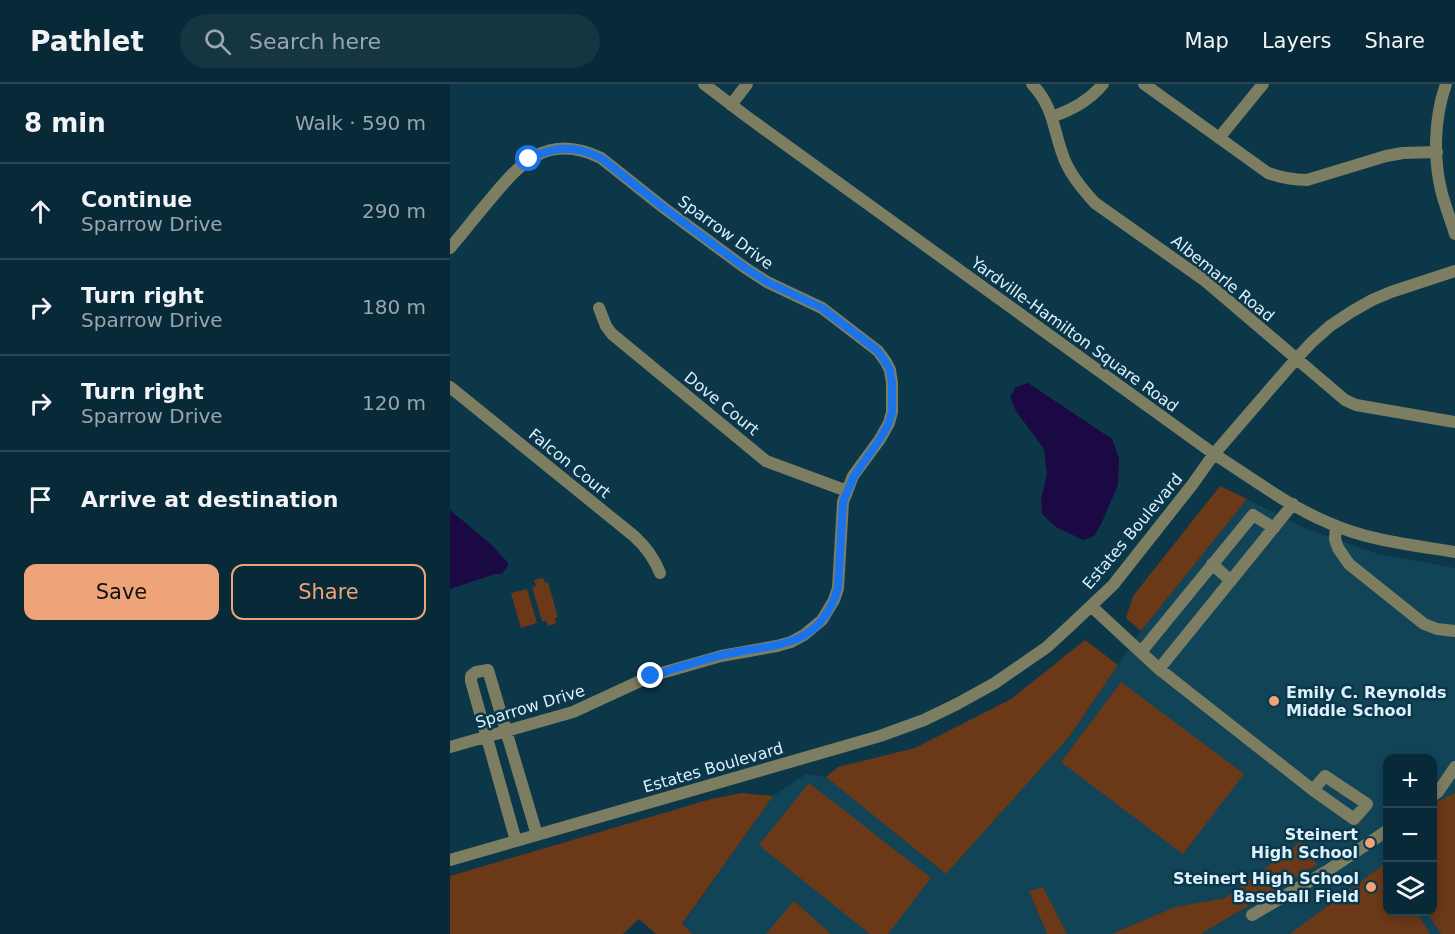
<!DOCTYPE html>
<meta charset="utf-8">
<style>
:root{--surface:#082937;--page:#163542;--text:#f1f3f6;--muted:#98a6ad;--line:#294552;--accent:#efa378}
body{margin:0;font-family:"DejaVu Sans",sans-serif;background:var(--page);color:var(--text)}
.controls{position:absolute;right:18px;bottom:18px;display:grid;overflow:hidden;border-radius:12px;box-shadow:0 3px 9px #0003}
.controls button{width:54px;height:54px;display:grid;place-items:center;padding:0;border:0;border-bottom:2px solid var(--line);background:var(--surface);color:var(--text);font:30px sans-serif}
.stop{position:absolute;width:18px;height:18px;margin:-14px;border:4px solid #1a73e8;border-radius:50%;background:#fff}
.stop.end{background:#1a73e8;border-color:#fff;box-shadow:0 2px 6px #0008}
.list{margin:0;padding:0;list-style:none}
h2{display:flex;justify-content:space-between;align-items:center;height:78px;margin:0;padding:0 24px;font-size:26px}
h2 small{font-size:20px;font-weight:400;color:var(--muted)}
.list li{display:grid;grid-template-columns:39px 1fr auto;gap:18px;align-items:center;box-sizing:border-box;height:96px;padding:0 24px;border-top:2px solid var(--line)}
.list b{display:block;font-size:22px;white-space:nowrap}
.list p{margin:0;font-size:20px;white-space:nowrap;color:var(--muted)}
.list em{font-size:20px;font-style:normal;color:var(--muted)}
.actions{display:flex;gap:12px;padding:18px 24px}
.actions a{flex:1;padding:14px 0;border:2px solid var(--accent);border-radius:12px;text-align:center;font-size:21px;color:var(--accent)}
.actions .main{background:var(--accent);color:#111}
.icon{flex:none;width:33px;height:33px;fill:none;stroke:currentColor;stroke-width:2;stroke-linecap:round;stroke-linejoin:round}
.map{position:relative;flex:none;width:1005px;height:850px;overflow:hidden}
header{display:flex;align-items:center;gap:36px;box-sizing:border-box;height:84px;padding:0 30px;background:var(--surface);border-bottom:2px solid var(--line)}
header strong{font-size:28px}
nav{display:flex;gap:33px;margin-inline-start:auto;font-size:21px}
.search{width:420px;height:54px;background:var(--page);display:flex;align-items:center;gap:15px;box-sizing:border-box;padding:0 21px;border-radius:33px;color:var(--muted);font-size:22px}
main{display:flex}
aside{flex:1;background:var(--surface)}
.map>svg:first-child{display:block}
.built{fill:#124458;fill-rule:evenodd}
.green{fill:#6b3818}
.water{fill:#1b0943}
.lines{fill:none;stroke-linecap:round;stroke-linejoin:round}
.minor{stroke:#7c7d61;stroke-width:12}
.route{stroke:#1a73e8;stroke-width:8}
.poi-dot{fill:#efa378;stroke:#0b3749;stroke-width:2}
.labels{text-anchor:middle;stroke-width:5;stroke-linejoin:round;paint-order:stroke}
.street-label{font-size:16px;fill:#dbf1fd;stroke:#0b3749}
.poi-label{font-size:16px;font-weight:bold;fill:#dbf1fd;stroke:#0b3749;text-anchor:end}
</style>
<header>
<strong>Pathlet</strong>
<div class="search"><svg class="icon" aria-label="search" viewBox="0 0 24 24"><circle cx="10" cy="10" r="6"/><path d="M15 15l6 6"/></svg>Search here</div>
<nav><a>Map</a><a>Layers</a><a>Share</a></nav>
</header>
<main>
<aside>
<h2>8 min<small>Walk · 590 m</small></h2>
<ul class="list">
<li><svg class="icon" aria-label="ahead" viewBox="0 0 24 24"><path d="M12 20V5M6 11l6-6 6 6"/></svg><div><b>Continue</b><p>Sparrow Drive</p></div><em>290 m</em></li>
<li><svg class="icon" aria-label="right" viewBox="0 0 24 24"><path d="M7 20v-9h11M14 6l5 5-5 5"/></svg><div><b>Turn right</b><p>Sparrow Drive</p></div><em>180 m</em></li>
<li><svg class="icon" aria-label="right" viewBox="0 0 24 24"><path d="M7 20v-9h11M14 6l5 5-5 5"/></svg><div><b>Turn right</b><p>Sparrow Drive</p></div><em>120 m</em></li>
<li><svg class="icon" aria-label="arrive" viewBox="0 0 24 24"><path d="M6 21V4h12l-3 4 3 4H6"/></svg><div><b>Arrive at destination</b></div></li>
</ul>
<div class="actions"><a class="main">Save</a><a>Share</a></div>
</aside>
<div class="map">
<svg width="1005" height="850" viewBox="0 0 1005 850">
<rect width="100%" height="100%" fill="#0b3749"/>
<path class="built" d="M797 415 859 446 928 470 1005 484V850H751L867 781 850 757 775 814 725 823 661 850H617L593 803 579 807 597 850H243L232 841 323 712 356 690 376 693 496 790 619 653 691 547ZM938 674H982V828H938Z"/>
<path class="green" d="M770 402 797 415 691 547 676 534 683 512Z
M93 494 95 499 98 498 108 533 105 534 106 539 98 542 96 537H92L82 503 86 502 84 496Z
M77 505 87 539 71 544 61 509Z
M635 556 668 581 619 653 496 790 376 693 388 683 465 664 561 615Z
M671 598 794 690 733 770 611 678Z
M359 699 481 794 438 850H420L309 761Z
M292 709 323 712 232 840 243 850H206L189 835 173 850H0V792L261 715Z
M1005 709V850H991L977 828H982L983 720Z
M851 757 867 781 751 850H661L725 823 775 814Z
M937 778 938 828H967L980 850H840Z
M593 803 617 850H597L579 807Z
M344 817 381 850H316Z"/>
<path class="water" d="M578 299 662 355 669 375 668 401 652 438 644 452 633 456 606 443 592 430 591 416 597 390 594 365 566 327 560 313 566 303Z
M0 426 42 461 58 479V482L52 490H45L0 505Z"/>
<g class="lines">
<path class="minor" d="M254 0 296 32 764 370C800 393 840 423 879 439 919 457 963 461 1005 468
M582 0C605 24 603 48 615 77 622 93 633 106 645 119L754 196 895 316 906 321 1005 338
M694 0 818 89C832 94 843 96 857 96L936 72 953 69 987 68
M996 0C984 34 983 75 992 110 996 124 1001 137 1005 150
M281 21 297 0
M602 33C623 25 639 17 653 0
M769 54 813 0
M0 164C13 149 25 133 38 118 70 79 97 48 151 74L214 124 294 183 317 198 372 224 428 267 436 278 440 286 442 299V328L439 339 430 355 403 392 393 418 388 504 384 516 372 536 354 551 341 558 327 562 271 572 201 592 123 628 0 663
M149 224 156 242 162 250 316 377 397 407
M0 303 184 452C196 463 204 473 210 489
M886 442 885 455 888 464 899 480 974 540 987 545 1005 547
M762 480 781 497
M641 522 709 585 863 706 904 735 917 720 875 692 863 706
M691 568 803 431 824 444
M709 585 843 420
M982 712 988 708 1005 683
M66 757 21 597V592L26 588 38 586 87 751
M0 776 430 652 474 636 507 620 545 599 597 563 623 539 663 501 742 401 764 370 846 275 862 258 880 242 901 228 922 216 941 208 1005 187
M802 831 877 787 938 746"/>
</g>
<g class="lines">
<path class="route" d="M79 75C104 62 125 61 151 74L214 124 294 183 317 198 372 224 428 267 438 282 440 286 442 299V328L439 339 430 355 404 392 393 418 388 504C369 567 324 559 272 571 248 577 224 585 201 592"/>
</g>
<g class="poi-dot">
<circle cx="824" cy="617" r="6"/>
<circle cx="920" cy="759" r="6"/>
<circle cx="921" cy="803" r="6"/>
</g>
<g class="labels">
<g class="street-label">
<text transform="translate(276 148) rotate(36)" y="6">Sparrow Drive</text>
<text transform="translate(773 194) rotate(39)" y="6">Albemarle Road</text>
<text transform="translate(625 250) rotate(36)" y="6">Yardville-Hamilton Square Road</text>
<text transform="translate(272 319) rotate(39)" y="6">Dove Court</text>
<text transform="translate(120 379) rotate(39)" y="6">Falcon Court</text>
<text transform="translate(682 447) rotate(-50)" y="6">Estates Boulevard</text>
<text transform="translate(80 622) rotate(-17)" y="6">Sparrow Drive</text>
<text transform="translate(263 683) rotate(-16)" y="6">Estates Boulevard</text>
</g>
<g class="poi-label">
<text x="836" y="614" text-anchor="start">Emily C. Reynolds<tspan x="836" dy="18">Middle School</tspan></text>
<text x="908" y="756">Steinert<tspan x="908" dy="18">High School</tspan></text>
<text x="909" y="800">Steinert High School<tspan x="909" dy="18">Baseball Field</tspan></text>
</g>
</g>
</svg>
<div class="controls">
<button>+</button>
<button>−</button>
<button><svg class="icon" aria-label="layers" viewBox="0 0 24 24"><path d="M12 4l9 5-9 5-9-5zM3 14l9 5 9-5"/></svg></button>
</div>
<div class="stop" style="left:79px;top:75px"></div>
<div class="stop end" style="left:201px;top:592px"></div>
</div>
</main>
